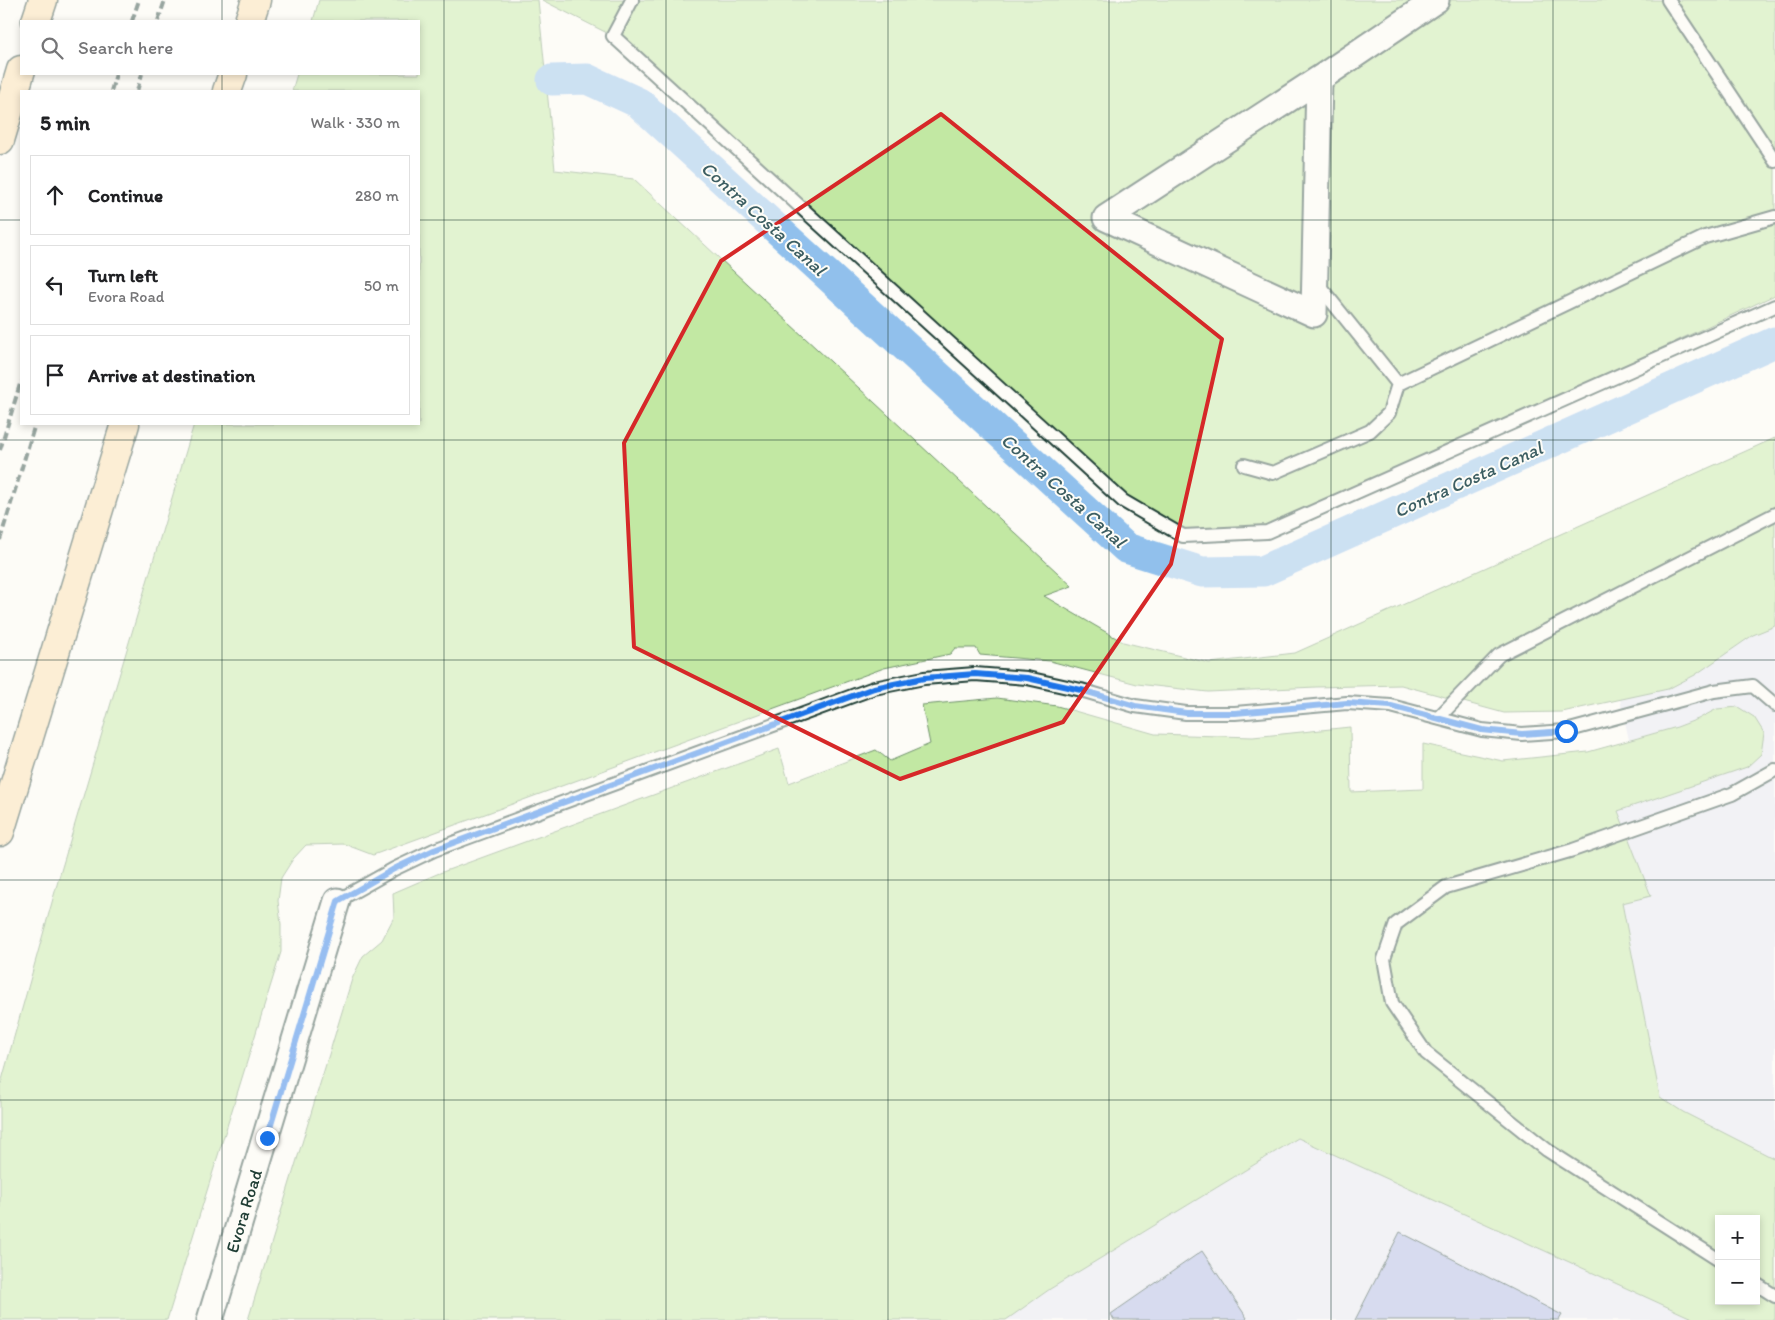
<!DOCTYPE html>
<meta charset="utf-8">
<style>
:root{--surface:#fff;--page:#f2f2f2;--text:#202124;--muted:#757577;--line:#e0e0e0}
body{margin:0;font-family:Itim,sans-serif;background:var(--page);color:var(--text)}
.controls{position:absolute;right:15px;bottom:15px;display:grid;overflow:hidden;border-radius:0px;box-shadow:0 2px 8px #0003}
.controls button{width:45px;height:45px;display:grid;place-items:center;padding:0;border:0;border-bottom:1px solid var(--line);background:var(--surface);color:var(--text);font:25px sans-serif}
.stop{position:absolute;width:15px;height:15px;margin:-11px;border:4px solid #1a73e8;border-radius:50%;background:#fff}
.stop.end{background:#1a73e8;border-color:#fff;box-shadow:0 1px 5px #0008}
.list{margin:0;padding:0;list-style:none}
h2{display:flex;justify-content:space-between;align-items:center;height:65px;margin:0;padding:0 20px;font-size:21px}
h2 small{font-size:16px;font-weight:400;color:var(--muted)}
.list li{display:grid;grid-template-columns:32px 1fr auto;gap:15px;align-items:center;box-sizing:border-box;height:80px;margin:0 10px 10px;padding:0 10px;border:1px solid var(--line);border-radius:0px}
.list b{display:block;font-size:19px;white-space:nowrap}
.list p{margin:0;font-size:16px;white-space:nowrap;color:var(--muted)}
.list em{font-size:16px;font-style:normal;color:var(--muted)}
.icon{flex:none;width:28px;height:28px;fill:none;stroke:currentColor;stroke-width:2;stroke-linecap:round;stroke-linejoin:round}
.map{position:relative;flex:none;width:1775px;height:1320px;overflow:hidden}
.search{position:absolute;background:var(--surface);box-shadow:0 2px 8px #0003;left:20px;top:20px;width:400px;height:55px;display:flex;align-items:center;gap:12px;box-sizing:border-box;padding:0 18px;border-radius:0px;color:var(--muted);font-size:19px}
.panel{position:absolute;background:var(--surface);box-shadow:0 2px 8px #0003;left:20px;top:90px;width:400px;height:335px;border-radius:0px}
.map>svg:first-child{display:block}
.built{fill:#e4e6f1}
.green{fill:#c2e8a3;stroke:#70926c;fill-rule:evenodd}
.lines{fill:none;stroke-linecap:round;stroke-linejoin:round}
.canal{stroke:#91c0ec;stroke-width:31}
.building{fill:#a9b4e4;stroke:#1f3d34}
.lane-casing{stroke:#1f3d34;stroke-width:16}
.street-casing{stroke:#1f3d34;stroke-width:29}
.highway-casing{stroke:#1f3d34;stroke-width:31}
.lane{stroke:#fdfcf7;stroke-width:12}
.street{stroke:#fdfcf7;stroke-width:25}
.highway{stroke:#faddab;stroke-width:28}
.rail{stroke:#1f3d34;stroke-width:4;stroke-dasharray:8 4;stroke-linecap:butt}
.route{stroke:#1a73e8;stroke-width:6}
.marked{fill:none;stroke:#d62828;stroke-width:4;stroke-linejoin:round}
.grid{fill:none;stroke:#1f3d34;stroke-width:1;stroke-opacity:0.55}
.labels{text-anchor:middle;stroke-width:4;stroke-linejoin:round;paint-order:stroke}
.street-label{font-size:18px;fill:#1f3d34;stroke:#fdfcf7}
.water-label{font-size:19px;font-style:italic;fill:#3c5e62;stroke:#fdfcf7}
</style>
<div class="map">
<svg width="1775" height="1320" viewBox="0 0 1775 1320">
<rect width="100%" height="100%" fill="#fdfcf7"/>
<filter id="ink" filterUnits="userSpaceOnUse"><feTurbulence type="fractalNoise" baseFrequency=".02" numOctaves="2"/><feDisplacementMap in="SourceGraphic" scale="10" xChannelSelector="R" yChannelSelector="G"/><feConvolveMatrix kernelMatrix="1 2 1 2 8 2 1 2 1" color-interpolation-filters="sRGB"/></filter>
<g filter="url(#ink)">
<path class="built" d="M1775 626V1159L1683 1112 1660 1098 1622 903 1651 896 1618 811 1746 767 1717 709 1698 719 1677 727 1629 740 1620 699 1668 689 1695 675 1753 635Z
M1298 1138 1420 1193 1696 1320H1006L1050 1289Z"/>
<path class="green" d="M319 0H538L555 170 634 179 1072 586 1044 596 1123 642 1209 663 1295 653 1775 438V626L1753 635 1695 675 1668 689 1562 712 1504 713 1401 685 1316 687 1208 692 1137 684 1050 661 980 655 976 648H955L950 654 884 668 373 855 344 844 306 845 293 859 281 878 278 901 281 924V952L167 1320H0V1087L58 881 194 424H419V91H292L297 74H419V21H313Z
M542 0H1775V295L1267 532 1183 536 1123 501 613 36Z
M997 698 1057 706 1155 734 1253 737 1350 727 1351 792 1423 789V744L1503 761 1588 752 1677 727 1698 719 1717 709 1738 707 1754 717 1764 733 1761 754 1747 767 1618 811 1651 896 1622 903 1660 1097 1683 1112 1775 1159V1320H1696L1298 1138 1050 1289 1006 1320H248L352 979 363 956 382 940 394 917 393 893 437 874 779 749 789 783 876 750 890 761 930 744 922 705ZM1719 1219H1756V1301H1719Z"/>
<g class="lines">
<path class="canal" d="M552 80 587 79 639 103 1126 548 1202 572 1263 571 1775 342"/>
</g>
<path class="building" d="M1400 1232 1562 1315 1559 1320H1355Z
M1202 1251 1247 1318 1245 1320H1114L1111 1314Z"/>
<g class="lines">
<g class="lane-casing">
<path id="lane" d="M632 0 613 36 1123 501 1183 536 1267 532 1775 306
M1668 0 1775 161
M1317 283 1398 384
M1244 465 1273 473 1370 431 1389 413 1398 384 1705 237 1775 217
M1438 718 1499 655 1775 514
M337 901 394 869 434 850 874 688 924 678 975 674 1027 678 1081 690 1135 706 1186 713H1235L1347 703 1391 706 1482 730 1522 734 1566 731 1714 691 1753 686 1775 705
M1719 1260 1547 1150 1426 1053 1392 1003 1384 959 1396 924 1446 887 1573 850 1732 794 1775 770
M1756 1284 1775 1296"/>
</g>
<g class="street-casing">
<path id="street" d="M1319 79 1314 314 1106 218Z
M1319 79 1436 0
M210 1320 337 901"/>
</g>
<g class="highway-casing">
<path id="highway" d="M36 21 43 0
M249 21 256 0
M227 91 233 74
M0 140 21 70
M0 832 125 424"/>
</g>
<use href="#lane" class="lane"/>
<use href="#street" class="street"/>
<use href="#highway" class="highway"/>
<path class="rail" d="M132 21 139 0
M158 21 165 0
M111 91 116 74
M137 91 142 74
M0 450 21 381
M0 540 35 424"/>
</g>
</g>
<g class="lines" filter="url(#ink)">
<path class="route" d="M267 1138 338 901 394 869 434 850 874 688 924 678 975 674 1027 678 1081 690 1135 706 1186 713H1235L1347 703 1391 706 1482 730 1522 734 1566 731"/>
</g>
<path d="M0 0H1775V1320H0ZM941 114 1222 339 1171 564 1063 722 900 779 634 647 624 443 721 261Z" fill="#fdfcf7" fill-opacity=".55" fill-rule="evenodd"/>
<path class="marked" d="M941 114 1222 339 1171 564 1063 722 900 779 634 647 624 443 721 261Z"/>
<path class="grid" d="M222 0V21M444 0V1320M666 0V1320M888 0V1320M1109 0V1320M1331 0V1320M1553 0V1320M222 74V91M0 220H21M419 220H1775M222 424V1320M0 440H1775M0 660H1775M0 880H1775M0 1100H1775"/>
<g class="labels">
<g class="street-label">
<text transform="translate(244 1211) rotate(-73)" y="6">Evora Road</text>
</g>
<g class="water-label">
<text transform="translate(764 218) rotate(42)" y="7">Contra Costa Canal</text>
<text transform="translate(1468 479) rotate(-24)" y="7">Contra Costa Canal</text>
<text transform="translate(1064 490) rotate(42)" y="7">Contra Costa Canal</text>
</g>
</g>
</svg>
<div class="controls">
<button>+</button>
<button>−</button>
</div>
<div class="stop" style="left:1566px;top:731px"></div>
<div class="stop end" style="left:267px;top:1138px"></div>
<div class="search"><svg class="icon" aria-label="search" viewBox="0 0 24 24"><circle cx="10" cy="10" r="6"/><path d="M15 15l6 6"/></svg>Search here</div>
<section class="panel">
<h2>5 min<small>Walk · 330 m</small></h2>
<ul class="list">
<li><svg class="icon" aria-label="ahead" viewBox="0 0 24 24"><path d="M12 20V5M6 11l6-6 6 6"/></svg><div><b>Continue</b></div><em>280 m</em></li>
<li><svg class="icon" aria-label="left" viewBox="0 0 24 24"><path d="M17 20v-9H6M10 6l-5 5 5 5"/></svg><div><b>Turn left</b><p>Evora Road</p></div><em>50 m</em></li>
<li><svg class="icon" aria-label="arrive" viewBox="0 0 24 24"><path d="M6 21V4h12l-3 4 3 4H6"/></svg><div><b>Arrive at destination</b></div></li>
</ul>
</section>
</div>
